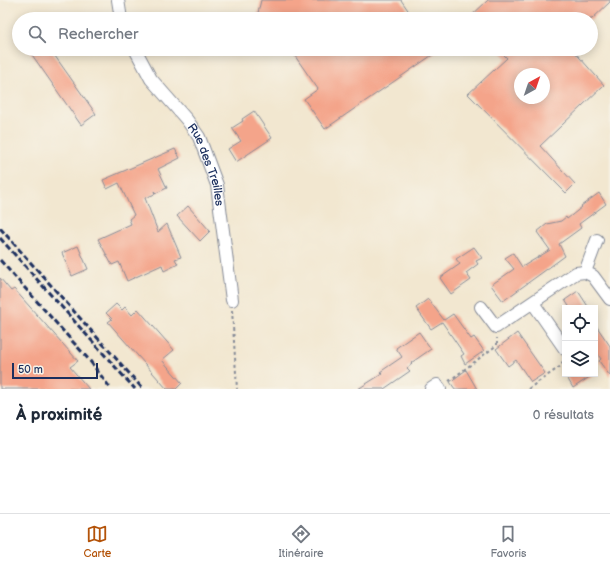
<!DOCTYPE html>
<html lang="fr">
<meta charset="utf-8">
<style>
:root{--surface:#fff;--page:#f6f6f7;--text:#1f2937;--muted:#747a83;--line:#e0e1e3;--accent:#b45309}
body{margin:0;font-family:"Balsamiq Sans",sans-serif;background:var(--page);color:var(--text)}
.controls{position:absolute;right:12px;bottom:12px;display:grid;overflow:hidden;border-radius:0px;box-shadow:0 2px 10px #0003}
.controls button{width:36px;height:36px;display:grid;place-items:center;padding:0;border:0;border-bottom:1px solid var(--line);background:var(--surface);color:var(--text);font:20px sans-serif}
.compass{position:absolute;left:514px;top:68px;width:36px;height:36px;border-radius:50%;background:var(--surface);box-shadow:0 2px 10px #0003;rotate:40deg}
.scale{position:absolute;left:12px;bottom:10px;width:86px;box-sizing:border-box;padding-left:4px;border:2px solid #1b2f5e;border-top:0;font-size:11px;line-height:14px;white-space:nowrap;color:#1b2f5e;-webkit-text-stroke:3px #f7f3e8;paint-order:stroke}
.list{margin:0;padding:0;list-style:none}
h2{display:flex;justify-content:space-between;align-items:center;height:52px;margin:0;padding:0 16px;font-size:17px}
h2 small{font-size:13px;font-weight:400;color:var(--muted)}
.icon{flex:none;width:22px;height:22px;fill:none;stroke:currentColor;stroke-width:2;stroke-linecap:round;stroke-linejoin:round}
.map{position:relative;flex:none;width:610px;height:389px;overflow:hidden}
.search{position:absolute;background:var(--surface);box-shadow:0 2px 10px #0003;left:12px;right:12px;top:12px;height:44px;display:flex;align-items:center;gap:10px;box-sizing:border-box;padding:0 14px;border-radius:22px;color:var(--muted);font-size:15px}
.sheet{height:124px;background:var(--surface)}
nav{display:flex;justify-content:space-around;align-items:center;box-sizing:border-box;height:56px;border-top:1px solid var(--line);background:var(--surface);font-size:11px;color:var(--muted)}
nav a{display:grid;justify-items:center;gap:2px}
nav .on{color:var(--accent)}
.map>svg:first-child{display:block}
.building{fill:#f4a48a;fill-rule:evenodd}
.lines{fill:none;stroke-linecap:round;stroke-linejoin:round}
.street-casing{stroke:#868b97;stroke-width:14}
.path{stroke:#868b97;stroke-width:2;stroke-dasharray:3 3;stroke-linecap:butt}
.street{stroke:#fff;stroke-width:12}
.rail{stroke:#1b2f5e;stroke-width:3;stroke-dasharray:6 3;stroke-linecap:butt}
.labels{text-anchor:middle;stroke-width:3;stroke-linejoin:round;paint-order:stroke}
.street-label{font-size:12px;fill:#1b2f5e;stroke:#f7f3e8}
</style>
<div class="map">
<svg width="610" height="389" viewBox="0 0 610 389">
<rect width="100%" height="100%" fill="#f7f3e8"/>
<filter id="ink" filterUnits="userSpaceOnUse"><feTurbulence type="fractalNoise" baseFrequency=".025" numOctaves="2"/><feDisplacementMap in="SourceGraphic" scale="8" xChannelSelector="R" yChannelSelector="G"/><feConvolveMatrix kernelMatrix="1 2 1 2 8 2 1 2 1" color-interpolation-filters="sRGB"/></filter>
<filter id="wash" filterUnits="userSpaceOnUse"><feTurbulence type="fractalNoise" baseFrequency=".012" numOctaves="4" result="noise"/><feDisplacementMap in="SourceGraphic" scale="16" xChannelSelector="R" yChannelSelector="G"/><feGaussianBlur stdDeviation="0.9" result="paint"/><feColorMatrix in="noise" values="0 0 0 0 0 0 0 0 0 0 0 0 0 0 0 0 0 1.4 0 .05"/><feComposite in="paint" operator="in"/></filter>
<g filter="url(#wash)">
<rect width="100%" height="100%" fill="#f2e7d0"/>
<g id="blocks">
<path class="building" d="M261 0H401L414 19H263L258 13Z
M488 0H610V2L592 19H468Z
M28 49H50L96 114 81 125Z
M290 49H441L325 129 304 99 318 89Z
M498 49H572L604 85 540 146 575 184 566 193 468 94 507 58ZM520 74H544V98H520Z
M254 111 272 138 236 162 228 149 241 141 232 128 243 121 242 119Z
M175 149 180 158 158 169 167 188 156 193 154 191 155 194 145 198 158 232 167 224 181 257 175 259 178 264 164 271 162 265 127 281 119 262 112 265 98 239 131 224 129 219 134 215 119 183 107 189 103 180Z
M599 193 606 204 579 224 581 228 559 244 565 256 503 301 491 285 514 269 505 258 513 253 522 267 550 250 537 232 547 224 561 221 566 217 567 219 582 207 581 206Z
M188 206 210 231 200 241 177 216Z
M78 246 88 269 72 276 62 253Z
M474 247 482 258 476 261 478 264 466 273 471 280 451 294 440 278 460 264 456 259Z
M0 278 11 291 14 289 78 361 70 367 89 389H0Z
M578 291 589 308H570L565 300Z
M428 299 444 320 453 314 471 339 474 337 484 351 465 364 461 356 464 354 442 322 431 329 416 308Z
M116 304 122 310 125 307 132 315 138 309 174 350 162 360 182 383 176 389H167L108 322 112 319 106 313Z
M595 324 610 346V376L599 361 601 359 595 350Z
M419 332 431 349 411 363 412 364 407 368 410 371 384 389H358L382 374 380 372 402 357 396 348Z
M517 333 545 373 531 382 516 360 508 366 496 349Z
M466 370 477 389H455L450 382Z
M565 374H594L573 388Z"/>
</g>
</g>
<g filter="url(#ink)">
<use href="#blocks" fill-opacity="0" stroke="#868b97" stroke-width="1"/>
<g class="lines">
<g class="street-casing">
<g id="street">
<path d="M118 0 121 19"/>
<path id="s1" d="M135 49 151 79 187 120 199 137 217 185 232 300"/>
<path d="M585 272 597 240"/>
<path d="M533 303 565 349"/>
<path d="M481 307 496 327 576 273 585 272 593 276 610 299"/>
<path d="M431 389 437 385 440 389"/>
</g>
</g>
<path class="path" d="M232 310 237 389
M449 381 497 345V338
M528 389 561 366 563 360"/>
<use href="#street" class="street"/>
<path class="rail" d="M0 228 143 389
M0 238 135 389
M0 260 90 361 111 389"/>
</g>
</g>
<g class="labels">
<g class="street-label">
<text dy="4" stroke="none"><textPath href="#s1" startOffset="138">Rue des Treilles</textPath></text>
</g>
</g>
</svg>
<div class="controls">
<button><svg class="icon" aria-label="locate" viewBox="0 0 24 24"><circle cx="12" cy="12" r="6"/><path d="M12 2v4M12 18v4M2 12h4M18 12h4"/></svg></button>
<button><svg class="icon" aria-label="layers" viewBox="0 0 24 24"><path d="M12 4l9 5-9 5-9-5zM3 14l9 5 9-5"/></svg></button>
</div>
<svg class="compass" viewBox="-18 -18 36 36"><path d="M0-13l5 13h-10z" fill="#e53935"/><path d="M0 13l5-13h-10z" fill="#747a83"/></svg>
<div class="scale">50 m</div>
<div class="search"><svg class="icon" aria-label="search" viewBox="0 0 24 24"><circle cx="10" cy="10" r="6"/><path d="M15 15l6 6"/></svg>Rechercher</div>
</div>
<section class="sheet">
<h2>À proximité<small>0 résultats</small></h2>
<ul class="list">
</ul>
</section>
<nav>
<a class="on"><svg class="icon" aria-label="map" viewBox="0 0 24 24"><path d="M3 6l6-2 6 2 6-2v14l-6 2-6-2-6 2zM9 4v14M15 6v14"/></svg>Carte</a>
<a><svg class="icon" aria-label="directions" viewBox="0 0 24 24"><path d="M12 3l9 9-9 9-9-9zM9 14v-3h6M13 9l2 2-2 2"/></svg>Itinéraire</a>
<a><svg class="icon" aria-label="saved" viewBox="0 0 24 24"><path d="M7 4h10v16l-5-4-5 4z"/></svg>Favoris</a>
</nav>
